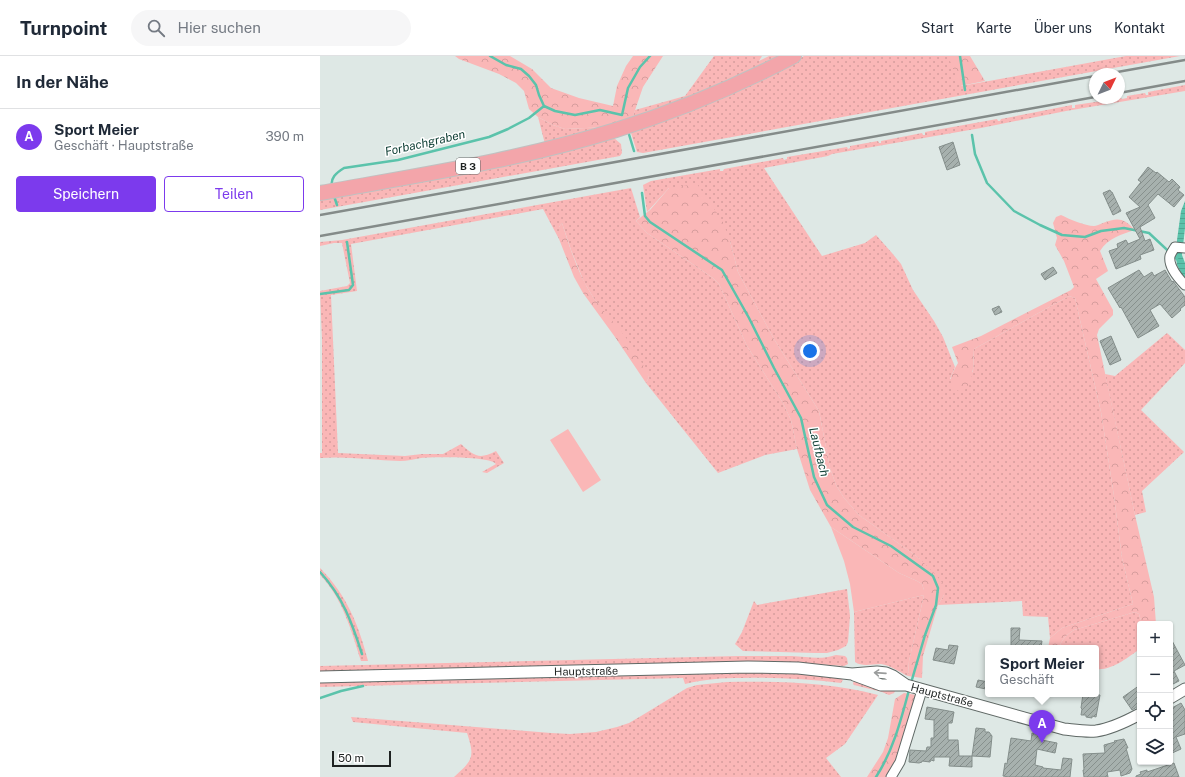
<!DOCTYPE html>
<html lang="de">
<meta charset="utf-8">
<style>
:root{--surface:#fff;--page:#f6f6f7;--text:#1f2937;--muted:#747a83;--line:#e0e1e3;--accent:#7c3aed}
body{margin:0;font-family:"Public Sans",sans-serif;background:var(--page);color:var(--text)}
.controls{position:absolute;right:12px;bottom:12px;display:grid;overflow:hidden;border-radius:4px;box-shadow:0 1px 3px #0004}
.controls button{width:36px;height:36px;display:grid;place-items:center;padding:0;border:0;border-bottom:1px solid var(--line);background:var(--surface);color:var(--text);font:20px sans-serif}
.compass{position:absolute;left:769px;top:12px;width:36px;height:36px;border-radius:50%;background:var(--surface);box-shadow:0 1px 3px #0004;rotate:47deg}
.scale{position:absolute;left:12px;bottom:10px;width:59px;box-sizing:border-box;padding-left:4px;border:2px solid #1f2322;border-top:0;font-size:11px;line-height:14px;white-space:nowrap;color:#1f2322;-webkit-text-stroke:3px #fff;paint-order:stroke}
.you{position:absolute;left:490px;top:295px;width:14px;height:14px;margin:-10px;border:3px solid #fff;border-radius:50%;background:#1a73e8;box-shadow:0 0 0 6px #1a73e833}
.badge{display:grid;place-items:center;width:26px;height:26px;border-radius:50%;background:var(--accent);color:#fff;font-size:13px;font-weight:700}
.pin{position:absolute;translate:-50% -33px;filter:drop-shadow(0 1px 2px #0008)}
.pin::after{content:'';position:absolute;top:21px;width:14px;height:12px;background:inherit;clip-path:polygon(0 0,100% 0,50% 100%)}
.popup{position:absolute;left:665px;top:589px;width:114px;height:52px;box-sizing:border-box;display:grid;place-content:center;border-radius:4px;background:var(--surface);filter:drop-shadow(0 1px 3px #0005);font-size:13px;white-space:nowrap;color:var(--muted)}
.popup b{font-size:15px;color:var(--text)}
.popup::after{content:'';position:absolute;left:50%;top:100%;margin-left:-8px;border:8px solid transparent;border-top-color:var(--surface)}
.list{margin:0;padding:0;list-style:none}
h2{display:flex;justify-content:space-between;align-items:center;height:52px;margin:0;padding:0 16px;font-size:17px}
h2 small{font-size:13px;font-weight:400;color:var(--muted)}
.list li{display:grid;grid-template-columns:26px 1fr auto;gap:12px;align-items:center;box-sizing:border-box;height:56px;padding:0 16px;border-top:1px solid var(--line)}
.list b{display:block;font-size:15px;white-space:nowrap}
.list p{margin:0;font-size:13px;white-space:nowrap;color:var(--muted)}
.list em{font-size:13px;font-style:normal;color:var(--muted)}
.actions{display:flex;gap:8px;padding:12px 16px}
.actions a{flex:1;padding:9px 0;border:1px solid var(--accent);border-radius:4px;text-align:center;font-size:14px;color:var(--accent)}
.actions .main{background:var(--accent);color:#fff}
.icon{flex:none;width:22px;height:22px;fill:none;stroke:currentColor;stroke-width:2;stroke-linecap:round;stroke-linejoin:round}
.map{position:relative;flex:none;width:865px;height:721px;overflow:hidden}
header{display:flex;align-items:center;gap:24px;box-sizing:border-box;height:56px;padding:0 20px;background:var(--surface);border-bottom:1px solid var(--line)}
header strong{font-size:19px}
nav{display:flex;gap:22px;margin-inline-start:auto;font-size:14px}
.search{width:280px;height:36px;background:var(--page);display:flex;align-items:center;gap:10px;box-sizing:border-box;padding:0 14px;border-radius:22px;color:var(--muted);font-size:15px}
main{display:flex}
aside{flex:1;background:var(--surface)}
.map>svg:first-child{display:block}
.grass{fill:url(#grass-dots)}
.forest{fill:url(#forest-crowns)}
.green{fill:#fab7b7}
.water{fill:url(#water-rules)}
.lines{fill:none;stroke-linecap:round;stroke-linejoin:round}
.stream{stroke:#5bc3ab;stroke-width:2.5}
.building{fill:url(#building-hatch);stroke:#848e8b}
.minor-casing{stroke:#606966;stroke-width:11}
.tertiary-casing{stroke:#606966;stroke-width:13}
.primary-casing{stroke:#c0c1c1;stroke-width:16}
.minor{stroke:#fff;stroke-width:9}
.tertiary{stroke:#fff;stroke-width:11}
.primary{stroke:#f3a5aa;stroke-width:14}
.rail{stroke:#848b89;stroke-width:2.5}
.oneway{stroke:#9a9c9c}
.labels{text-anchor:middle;stroke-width:3;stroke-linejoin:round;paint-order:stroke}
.shield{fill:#fff;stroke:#626564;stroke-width:1}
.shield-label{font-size:10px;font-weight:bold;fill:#1f2322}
.street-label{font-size:11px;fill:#1f2322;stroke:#fff}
.water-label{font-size:12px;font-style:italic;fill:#144339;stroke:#fff}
</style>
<header>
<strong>Turnpoint</strong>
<div class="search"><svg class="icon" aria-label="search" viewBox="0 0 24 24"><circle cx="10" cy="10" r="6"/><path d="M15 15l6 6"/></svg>Hier suchen</div>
<nav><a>Start</a><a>Karte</a><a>Über uns</a><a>Kontakt</a></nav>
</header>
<main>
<aside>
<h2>In der Nähe<small></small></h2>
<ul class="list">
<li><span class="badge">A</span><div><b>Sport Meier</b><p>Geschäft · Hauptstraße</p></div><em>390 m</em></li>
</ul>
<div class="actions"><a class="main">Speichern</a><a>Teilen</a></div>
</aside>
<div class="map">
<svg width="865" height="721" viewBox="0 0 865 721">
<defs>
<pattern id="grass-dots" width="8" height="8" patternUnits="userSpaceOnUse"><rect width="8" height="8" fill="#fab7b7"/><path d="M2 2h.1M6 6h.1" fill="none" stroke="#d69d9d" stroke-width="1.8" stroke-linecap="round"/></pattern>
<pattern id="forest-crowns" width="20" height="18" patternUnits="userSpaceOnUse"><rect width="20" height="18" fill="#fab7b7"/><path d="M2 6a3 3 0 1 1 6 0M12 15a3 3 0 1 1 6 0" fill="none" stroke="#d69d9d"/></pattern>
<pattern id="water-rules" width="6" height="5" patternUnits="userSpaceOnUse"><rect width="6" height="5" fill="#5bc3ab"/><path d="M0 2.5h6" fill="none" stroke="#4fa793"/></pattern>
<pattern id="building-hatch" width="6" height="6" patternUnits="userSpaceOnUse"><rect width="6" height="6" fill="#a7b1ae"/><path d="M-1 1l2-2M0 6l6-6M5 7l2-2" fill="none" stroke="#87908d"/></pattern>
</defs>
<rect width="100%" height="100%" fill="#dee8e5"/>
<path class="grass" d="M394 0H442L439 5 449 0H464L395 33 315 63 313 60 315 54 365 40Z
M484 0H629L641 30 806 0H860L323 97 317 96 311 77 317 73 464 11Z
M865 29V35L746 55 661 72 512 98 508 100 444 112 502 200 545 187 556 179 572 197 581 208 593 234 614 265 623 281 635 311 630 323 653 316 654 293 749 240 755 242 781 356 794 440 802 502 813 548 742 572 730 582 728 561 703 560 702 545 618 549 624 539 599 502 539 459 524 442 516 429 510 412 499 355 454 283 418 216 410 185 349 132 327 156 323 129 331 125 400 113V115H403L404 113 463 102 464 104 467 103V101L527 91 528 93 530 92V90L558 85 559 87H561V85L602 77 603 79H605V76L677 63 678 65H680L681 63 752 49V52H755V49L782 45V46H786V43L801 42 802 43 807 42V40L825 37 826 39H828V36Z
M218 61 233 69 245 73 287 71 225 88Z
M294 82 301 88 302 97 300 100 0 154V142Z
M311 132 320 161 316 165 327 177 393 222 399 228 427 290 463 347 471 364 477 393 445 399 398 417 326 327 329 321 273 241 264 226 251 194 242 167 239 171V183L223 153 31 188 37 235 11 239 18 397 85 400 102 398H123L141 388C154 400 159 404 176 395L184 407 167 417 162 416 176 408C169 400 113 401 101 402 94 403 87 405 80 405 53 404 27 400 0 402V397H2V283L0 235 27 230 30 227 22 187H14L0 190V186L22 184Z
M847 277 865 294V307L821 354 864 396 822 435 826 456 815 459 785 318 795 320Z
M0 512C26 538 39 569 48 605H41C31 574 23 543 0 519Z
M527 533 530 560 528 586 526 590 518 594 507 597H495L423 595 415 588 422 576 434 545 437 549Z
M604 539 589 605 588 620C579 616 570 609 561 608 552 608 542 611 535 606L534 556Z
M815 556 819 558 822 568H820V593C808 601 792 615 776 613V592H739C742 583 746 579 754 574Z
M516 599 525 600 527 602 528 608 524 610 450 605 0 616V610L419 600C437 600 455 600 472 600 488 601 501 604 516 599Z
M451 616 518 621 523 624 521 627C488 623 455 621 423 622 401 622 386 623 365 628L363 622 0 631V625Z
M534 624 577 632 574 637 569 639 562 636 534 629 533 628Z
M407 626C457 625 509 626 558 639L525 688 506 702 521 721H134C153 704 155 701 147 677L33 666 31 661 231 677 250 678 276 676 297 671 309 667 321 660 367 632 377 629Z"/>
<path class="forest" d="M135 0H190L212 13 231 32 259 42 293 50 297 30 306 10 313 0H343L323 31 313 60 287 71 245 73 233 69 218 61 209 53 204 35 196 27 179 18 139 3Z
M628 0H650L665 25 640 30Z
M377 128 403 166 410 185 418 216 454 283 499 355 510 412 516 429 524 442 539 459 599 502 616 519 623 528 624 539 618 549 603 600 602 622 588 620 589 605 604 539V534L602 528 597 525 579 517 511 471 490 434 477 393 471 364 463 347 427 290 399 228 393 222 327 177 316 165 330 154 349 132Z
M741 159C749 163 765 170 774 170 776 170 780 168 783 167 798 161 804 162 815 174 802 178 788 182 780 195L788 215 776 223 793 254V259L779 273 777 279 815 459 834 541 836 568H822L819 558 815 556 754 574C746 579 742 583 739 592H728L730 582 742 572 813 548 802 502 794 440 781 356 755 242 749 240 654 293C653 308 655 325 643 336 625 332 630 320 638 307L632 291 661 280 751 234 754 231 744 205 735 189 737 182 733 167 736 161Z
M242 167C250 192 258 218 273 241 282 254 294 266 304 279 314 292 322 306 329 321L326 327 295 281 263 237 254 221 239 183V171Z
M584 637 596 639 577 702 567 721H547L563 696 568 682 575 643Z"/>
<path class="green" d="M248 373 281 424 263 436 230 384Z
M511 471 579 517 597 525 602 528 604 534V539L534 556 530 528 524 505Z"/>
<path class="water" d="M865 145V172L862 199 865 207V224L857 209 856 201 857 184 861 155Z"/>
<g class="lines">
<path class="stream" d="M170 0 186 9 201 13 209 20 216 29 219 39 224 50 235 55 255 59 280 54 302 59
M640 0 645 34
M302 59 308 32 320 11 330 0
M308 75 314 95
M652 79 655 98 667 127 694 155 720 169 742 179 765 181 781 175 804 172 829 177 859 205
M12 131C10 122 16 117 24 112L78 104 169 81 188 73 209 62 224 50
M322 137 325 160 330 166 402 214 429 262 454 312 481 362 494 421 507 449 533 471 571 490 613 520 618 532 616 549 605 579 591 627
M14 140 17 149
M0 238 29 234 33 229 27 186
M0 516C23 541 32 567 42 598
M0 642 21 635 43 630
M556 721C573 695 581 664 589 634"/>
</g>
<path class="building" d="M633 86 640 109 627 114 619 91Z
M828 111 836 117 837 116 849 126 852 123 860 131 858 134 864 139 854 151 838 138 828 149 835 162 820 171 825 185 830 183 834 194 820 199 821 203 796 213 789 195 798 192 797 188 806 184 808 188 820 183 806 157 820 151 809 141 821 126 818 124Z
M790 134 791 136H792L801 155 793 159 783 137Z
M733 211 737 217 725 224 721 218Z
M819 214 824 221 832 216 834 220 845 214 852 226 853 225 865 241V249L860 253 861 254 852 262 840 248 830 254 839 270 818 282 801 251 800 252 788 232Z
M679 250 682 256 675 259 672 253Z
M791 280 801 304 790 309 780 285Z
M691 572H700L699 584 722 585 721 592H691Z
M850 581 865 609 854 615 859 625 853 628 850 622Z
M629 589 638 590 634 608 613 604 616 592 628 594Z
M658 624 668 626 666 633 656 631Z
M820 629V649L812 654 803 641Z
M763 638 780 639 776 661 772 660V662L766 661V659H761L762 653 761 652Z
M861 647 865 654V678L856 681 861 693 850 698V653Z
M607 651 634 656 632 667H628V684H638L639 700H652V711L629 710 630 701H614V705L611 704 610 706 602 705V706L599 707 589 706 590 694 606 695 607 691H611V682H614V664L605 663Z
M656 672 665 673V676H669L672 680 670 701 652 700Z
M712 677 723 680 722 684 737 687 735 697 717 693 715 709 723 711V712L741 714 743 702 752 703 750 721H689L683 720 685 707 687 708 691 682 711 685Z
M804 683 808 692H806L812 713 810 717 801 720 800 714 787 716 788 721H764L763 714H764L763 698 785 697 784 689 795 686 794 685Z
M854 707 859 721H816V720L821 718 820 716 827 714V716Z"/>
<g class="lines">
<g class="minor-casing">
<path id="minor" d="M865 192 855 191C854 193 851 197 850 200 848 210 859 223 865 229
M571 721 580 706 602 634"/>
</g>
<g class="tertiary-casing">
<path id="tertiary" d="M534 619 561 629H585
M0 621 428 611 478 612 532 618 557 616 566 617 573 620 586 629 744 673C754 674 765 676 776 675 791 673 807 665 820 658
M850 642 865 633"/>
</g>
<g class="primary-casing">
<path id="primary" d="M0 137C99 119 200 104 296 74 357 55 417 30 474 0"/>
</g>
<use href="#minor" class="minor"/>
<use href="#tertiary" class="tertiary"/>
<use href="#primary" class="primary"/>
<path class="rail" d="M786 18 865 4
M799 37 865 25
M0 159 775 20
M0 180 775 41"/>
</g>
<defs><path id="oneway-shaft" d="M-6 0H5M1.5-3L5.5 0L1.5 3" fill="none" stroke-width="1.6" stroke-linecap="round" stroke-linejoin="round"/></defs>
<use class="oneway" href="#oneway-shaft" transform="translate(560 617) rotate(-176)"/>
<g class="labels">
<rect class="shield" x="136" y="102" width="24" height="16" rx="3"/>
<g class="shield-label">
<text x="148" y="114">B 3</text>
</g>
<g class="street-label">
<text transform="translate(266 615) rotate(-1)" y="4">Hauptstraße</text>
<text transform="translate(622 639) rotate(15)" y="4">Hauptstraße</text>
</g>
<g class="water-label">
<text transform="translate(105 87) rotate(-13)" y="4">Forbachgraben</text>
<text transform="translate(499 396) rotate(76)" y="4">Laufbach</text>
</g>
</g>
</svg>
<div class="controls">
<button>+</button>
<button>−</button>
<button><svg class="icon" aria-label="locate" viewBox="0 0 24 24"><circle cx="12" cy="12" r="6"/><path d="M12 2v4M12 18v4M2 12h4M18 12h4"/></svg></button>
<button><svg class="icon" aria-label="layers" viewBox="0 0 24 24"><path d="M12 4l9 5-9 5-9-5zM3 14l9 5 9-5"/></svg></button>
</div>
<svg class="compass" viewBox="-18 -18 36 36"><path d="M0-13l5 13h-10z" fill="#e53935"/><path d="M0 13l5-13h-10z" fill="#747a83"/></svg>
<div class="scale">50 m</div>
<div class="you"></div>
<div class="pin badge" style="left:722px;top:687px">A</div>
<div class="popup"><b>Sport Meier</b>Geschäft</div>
</div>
</main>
